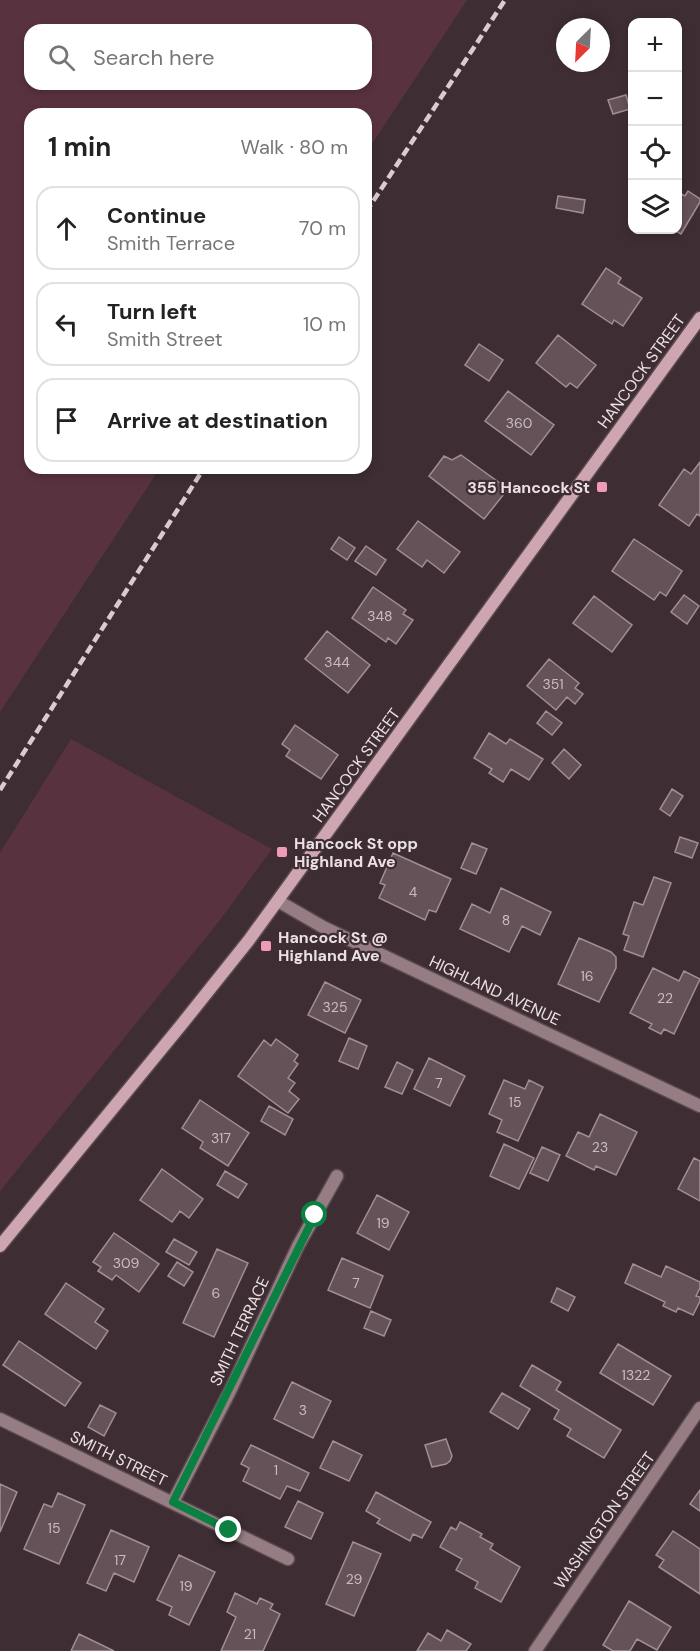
<!DOCTYPE html>
<meta charset="utf-8">
<style>
:root{--surface:#fff;--page:#f2f2f2;--text:#222;--muted:#767676;--line:#e0e0e0}
body{margin:0;font-family:"DM Sans",sans-serif;background:var(--page);color:var(--text)}
.controls{position:absolute;right:18px;top:18px;display:grid;overflow:hidden;border-radius:12px;box-shadow:0 3px 9px #0003}
.controls button{width:54px;height:54px;display:grid;place-items:center;padding:0;border:0;border-bottom:2px solid var(--line);background:var(--surface);color:var(--text);font:30px sans-serif}
.compass{position:absolute;left:556px;top:18px;width:54px;height:54px;border-radius:50%;background:var(--surface);box-shadow:0 3px 9px #0003;rotate:204deg}
.stop{position:absolute;width:18px;height:18px;margin:-14px;border:4px solid #0b8043;border-radius:50%;background:#fff}
.stop.end{background:#0b8043;border-color:#fff;box-shadow:0 2px 6px #0008}
.list{margin:0;padding:0;list-style:none}
h2{display:flex;justify-content:space-between;align-items:center;height:78px;margin:0;padding:0 24px;font-size:26px}
h2 small{font-size:20px;font-weight:400;color:var(--muted)}
.list li{display:grid;grid-template-columns:39px 1fr auto;gap:18px;align-items:center;box-sizing:border-box;height:84px;margin:0 12px 12px;padding:0 12px;border:2px solid var(--line);border-radius:18px}
.list b{display:block;font-size:22px;white-space:nowrap}
.list p{margin:0;font-size:20px;white-space:nowrap;color:var(--muted)}
.list em{font-size:20px;font-style:normal;color:var(--muted)}
.icon{flex:none;width:33px;height:33px;fill:none;stroke:currentColor;stroke-width:2;stroke-linecap:round;stroke-linejoin:round}
.map{position:relative;flex:none;width:700px;height:1651px;overflow:hidden}
.search{position:absolute;background:var(--surface);box-shadow:0 3px 9px #0003;left:24px;top:24px;width:348px;height:66px;display:flex;align-items:center;gap:15px;box-sizing:border-box;padding:0 21px;border-radius:18px;color:var(--muted);font-size:22px}
.panel{position:absolute;background:var(--surface);box-shadow:0 3px 9px #0003;left:24px;top:108px;width:348px;height:366px;border-radius:18px}
.map>svg:first-child{display:block}
.green{fill:#593240;fill-rule:evenodd}
.building{fill:#645258;stroke:#a18e94;stroke-width:1.5}
.lines{fill:none;stroke-linecap:round;stroke-linejoin:round}
.street-casing{stroke:#5a4a4f;stroke-width:15}
.secondary-casing{stroke:#5a4a4f;stroke-width:15}
.street{stroke:#967d84;stroke-width:12}
.secondary{stroke:#cda6b2;stroke-width:12}
.rail{stroke:#d8ccd0;stroke-width:4.5;stroke-dasharray:9 4.5;stroke-linecap:butt}
.route{stroke:#0b8043;stroke-width:8}
.poi-dot{fill:#ef9ab8;stroke:#3e2e33;stroke-width:2}
.labels{text-anchor:middle;stroke-width:4.5;stroke-linejoin:round;paint-order:stroke}
.number-label{font-size:14px;fill:#c9bcc0}
.street-label{font-size:16px;fill:#ebe0e3;stroke:#3e2e33}
.poi-label{font-size:16px;font-weight:bold;fill:#ebe0e3;stroke:#3e2e33;text-anchor:start}
</style>
<div class="map">
<svg width="700" height="1651" viewBox="0 0 700 1651">
<rect width="100%" height="100%" fill="#3e2e33"/>
<path class="green" d="M0 0H467L366 153V114H30V468H160L0 712ZM30 30H366V84H30Z
M71 739 272 849 220 920 0 1191V853Z"/>
<path class="building" d="M626 95 630 109 613 114 608 100Z
M688 191 700 199V202L681 234 674 230H678V192L685 196Z
M558 196 585 200 583 213 556 208Z
M606 268 621 278 618 283 642 298 623 326 614 320 612 324 582 304Z
M558 335 596 365 577 388 570 383 566 387 536 363Z
M479 344 503 360 489 381 465 365Z
M508 391 554 425 531 455 485 421Z
M461 455 508 489 484 519 429 476 444 456 452 460Z
M700 462V516L697 514 689 526 659 505 684 469 691 474Z
M418 521 460 552 444 573 427 560 422 567 397 549Z
M339 537 355 548 347 560 331 549Z
M634 539 682 571 666 596 660 592 654 600 612 571Z
M366 546 386 560 376 575 355 561Z
M373 587 406 610 403 614 413 620 396 644 388 638 386 642 352 618Z
M684 595 699 606 687 624 671 612Z
M594 596 632 625 612 652 573 623Z
M327 631 370 665 348 693 305 659Z
M549 659 579 683 575 688 583 694 575 704 567 697 556 710 527 686Z
M546 711 562 723 552 735 537 723Z
M295 725 338 755 321 779 286 756 290 750 282 744Z
M489 733 506 744 510 739 543 759 529 780 511 769 503 782 489 773 492 769 474 758Z
M564 749 581 765 569 779 552 763Z
M672 789 683 796 670 816 660 809Z
M680 837 698 843 692 858 675 852Z
M472 843 487 849 476 874 461 868Z
M393 853 451 879 436 912 429 910 425 920 379 898 385 885 380 883Z
M654 877 671 883 643 957 624 950 629 936 623 934 634 902 643 905Z
M501 888 551 912 540 935 522 926 509 952 460 929 472 904 490 913Z
M579 938 611 952 616 957V968L599 1002 558 984Z
M653 968 679 981 684 971 700 979 674 1034 664 1029 661 1034 649 1028 652 1024 630 1013Z
M325 982 361 1000 345 1033 308 1015Z
M349 1038 367 1046 358 1069 339 1061Z
M276 1039 298 1055 294 1061 298 1064 288 1078 295 1083 289 1091 299 1099 288 1113 238 1076 264 1040 271 1046Z
M429 1058 465 1076 450 1106 414 1089Z
M397 1062 413 1070 402 1094 385 1087Z
M504 1080 525 1089 529 1080 543 1087 518 1141 497 1132 502 1120 489 1114Z
M200 1100 249 1133 228 1166 200 1148 203 1142 182 1128Z
M269 1106 293 1119 285 1135 261 1121Z
M600 1114 637 1132 616 1175 596 1166 594 1170 566 1156 578 1132 589 1137Z
M504 1144 534 1158 519 1189 490 1176Z
M542 1147 560 1155 548 1181 530 1173Z
M694 1158 700 1161V1201L678 1189Z
M162 1169 203 1199 189 1218 180 1211 172 1222 140 1200Z
M225 1171 247 1184 238 1198 217 1185Z
M377 1195 409 1212 389 1250 357 1233Z
M114 1233 159 1264 139 1292 116 1275 112 1280 98 1271 101 1267 93 1262Z
M174 1239 197 1252 189 1265 166 1252Z
M217 1249 248 1263 214 1337 183 1323Z
M342 1258 383 1276 370 1308 328 1290Z
M177 1262 193 1272 184 1286 168 1276Z
M633 1264 661 1277 666 1266 700 1282V1288L696 1296 700 1297V1301L693 1315 678 1308 676 1312 663 1306 665 1302 625 1283Z
M66 1283 104 1309 95 1322 108 1331 96 1349 45 1314Z
M557 1288 575 1297 568 1311 551 1302Z
M371 1311 391 1320 384 1336 364 1328Z
M19 1341 81 1383 65 1406 3 1365Z
M618 1344 671 1376 653 1405 600 1373Z
M532 1365 561 1382 556 1390 621 1430 604 1458 567 1436 571 1429 554 1419 559 1410 520 1386Z
M292 1382 331 1401 313 1438 274 1419Z
M502 1393 530 1409 518 1429 490 1412Z
M100 1405 116 1413 104 1436 88 1427Z
M446 1439 452 1456 450 1461 446 1464 432 1467 425 1445Z
M333 1441 362 1455 349 1481 320 1468Z
M251 1445 309 1473 300 1491 287 1486 280 1499 243 1481 249 1468 241 1464Z
M0 1484 17 1492 0 1532Z
M700 1490V1511L690 1504Z
M376 1492 431 1522 422 1538 413 1534 410 1541 377 1523 380 1519 366 1511Z
M58 1493 85 1505 59 1564 24 1549 44 1504 52 1507Z
M298 1501 323 1513 311 1539 285 1527Z
M460 1522 482 1534 480 1537 493 1544 490 1549 520 1567 501 1602 475 1588 478 1582 456 1570 462 1559 440 1547 451 1527 456 1530Z
M111 1530 149 1547 134 1582 114 1573 106 1591 87 1583Z
M673 1531 700 1549V1594L659 1567 664 1560 656 1555Z
M353 1542 381 1554 354 1616 326 1604Z
M179 1555 215 1572 189 1625 169 1615 172 1607 157 1600Z
M235 1593 257 1604 260 1598 273 1604 270 1609 280 1614 263 1651H221L236 1617 227 1612Z
M629 1601 671 1627 657 1650 637 1639 630 1651H613L603 1645Z
M447 1630 471 1644 466 1651H417L428 1633 441 1641Z
M79 1634 114 1651H71Z"/>
<g class="lines">
<g class="street-casing">
<path id="street" d="M278 901 323 927 700 1106
M0 1419 288 1559
M173 1502 230 1391 298 1246 337 1176
M535 1651 700 1408"/>
</g>
<g class="secondary-casing">
<path id="secondary" d="M0 1246 182 1024 249 940 700 318"/>
</g>
<use href="#street" class="street"/>
<use href="#secondary" class="secondary"/>
<path class="rail" d="M366 212 505 0
M0 790 204 468"/>
</g>
<g class="lines">
<path class="route" d="M229 1530 173 1502 315 1215"/>
</g>
<g class="poi-dot">
<rect x="596" y="481" width="12" height="12" rx="3"/>
<rect x="276" y="846" width="12" height="12" rx="3"/>
<rect x="260" y="940" width="12" height="12" rx="3"/>
</g>
<g class="labels">
<g class="number-label">
<text x="519" y="428">360</text>
<text x="380" y="621">348</text>
<text x="337" y="667">344</text>
<text x="553" y="689">351</text>
<text x="413" y="897">4</text>
<text x="506" y="925">8</text>
<text x="587" y="981">16</text>
<text x="665" y="1003">22</text>
<text x="335" y="1012">325</text>
<text x="439" y="1088">7</text>
<text x="515" y="1107">15</text>
<text x="221" y="1143">317</text>
<text x="600" y="1152">23</text>
<text x="383" y="1228">19</text>
<text x="126" y="1268">309</text>
<text x="356" y="1288">7</text>
<text x="216" y="1298">6</text>
<text x="636" y="1380">1322</text>
<text x="303" y="1415">3</text>
<text x="276" y="1475">1</text>
<text x="54" y="1533">15</text>
<text x="120" y="1565">17</text>
<text x="354" y="1584">29</text>
<text x="186" y="1591">19</text>
<text x="250" y="1639">21</text>
</g>
<g class="street-label">
<text transform="translate(641 371) rotate(-54)" y="6">HANCOCK STREET</text>
<text transform="translate(356 765) rotate(-54)" y="6">HANCOCK STREET</text>
<text transform="translate(495 990) rotate(25)" y="6">HIGHLAND AVENUE</text>
<text transform="translate(239 1331) rotate(-65)" y="6">SMITH TERRACE</text>
<text transform="translate(119 1458) rotate(26)" y="6">SMITH STREET</text>
<text transform="translate(604 1520) rotate(-55)" y="6">WASHINGTON STREET</text>
</g>
<g class="poi-label">
<text x="590" y="493" text-anchor="end">355 Hancock St</text>
<text x="294" y="849">Hancock St opp<tspan x="294" dy="18">Highland Ave</tspan></text>
<text x="278" y="943">Hancock St @<tspan x="278" dy="18">Highland Ave</tspan></text>
</g>
</g>
</svg>
<div class="controls">
<button>+</button>
<button>−</button>
<button><svg class="icon" aria-label="locate" viewBox="0 0 24 24"><circle cx="12" cy="12" r="6"/><path d="M12 2v4M12 18v4M2 12h4M18 12h4"/></svg></button>
<button><svg class="icon" aria-label="layers" viewBox="0 0 24 24"><path d="M12 4l9 5-9 5-9-5zM3 14l9 5 9-5"/></svg></button>
</div>
<svg class="compass" viewBox="-18 -18 36 36"><path d="M0-13l5 13h-10z" fill="#e53935"/><path d="M0 13l5-13h-10z" fill="#767676"/></svg>
<div class="stop" style="left:315px;top:1215px"></div>
<div class="stop end" style="left:229px;top:1530px"></div>
<div class="search"><svg class="icon" aria-label="search" viewBox="0 0 24 24"><circle cx="10" cy="10" r="6"/><path d="M15 15l6 6"/></svg>Search here</div>
<section class="panel">
<h2>1 min<small>Walk · 80 m</small></h2>
<ul class="list">
<li><svg class="icon" aria-label="ahead" viewBox="0 0 24 24"><path d="M12 20V5M6 11l6-6 6 6"/></svg><div><b>Continue</b><p>Smith Terrace</p></div><em>70 m</em></li>
<li><svg class="icon" aria-label="left" viewBox="0 0 24 24"><path d="M17 20v-9H6M10 6l-5 5 5 5"/></svg><div><b>Turn left</b><p>Smith Street</p></div><em>10 m</em></li>
<li><svg class="icon" aria-label="arrive" viewBox="0 0 24 24"><path d="M6 21V4h12l-3 4 3 4H6"/></svg><div><b>Arrive at destination</b></div></li>
</ul>
</section>
</div>
